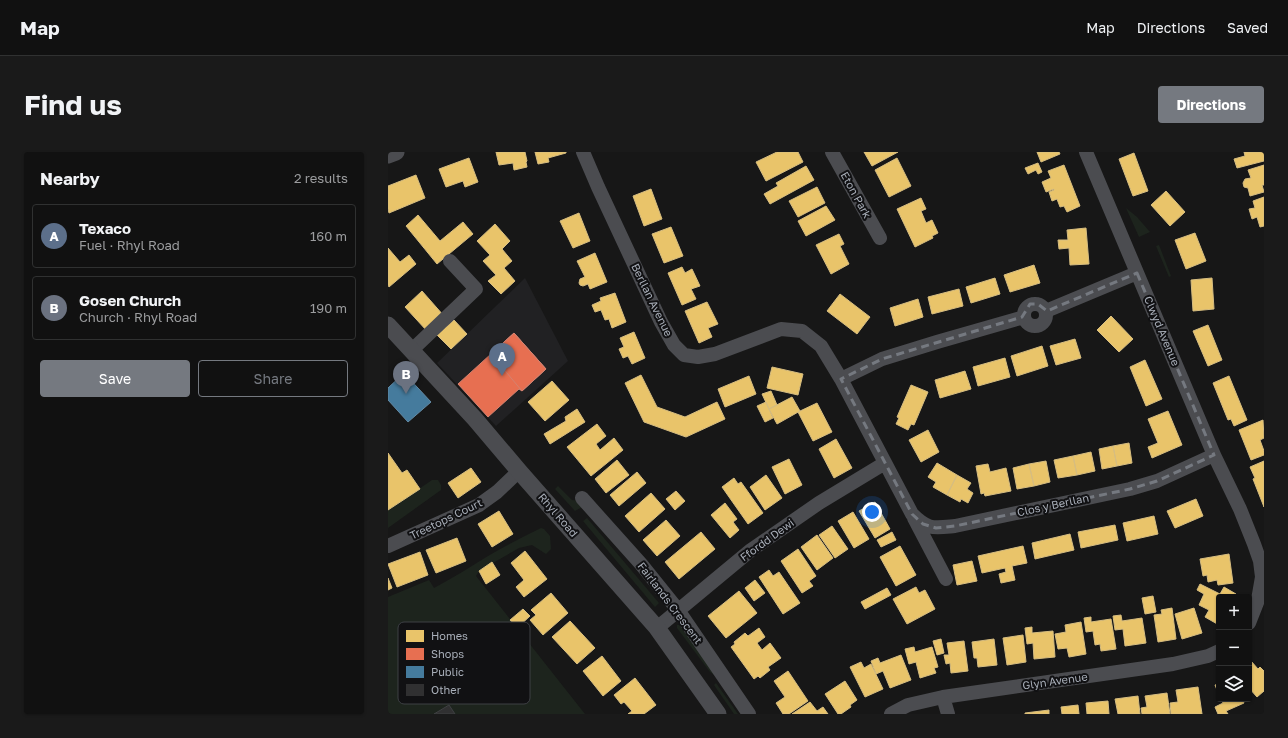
<!DOCTYPE html>
<meta charset="utf-8">
<style>
:root{--surface:#111;--page:#1a1a1a;--text:#f1f3f6;--muted:#9c9d9f;--line:#303131;--accent:#757980}
body{margin:0;font-family:"Golos Text",sans-serif;background:var(--page);color:var(--text)}
.controls{position:absolute;right:12px;bottom:12px;display:grid;overflow:hidden;border-radius:4px;box-shadow:0 1px 3px #0004}
.controls button{width:36px;height:36px;display:grid;place-items:center;padding:0;border:0;border-bottom:1px solid var(--line);background:var(--surface);color:var(--text);font:20px sans-serif}
.you{position:absolute;left:484px;top:360px;width:14px;height:14px;margin:-10px;border:3px solid #fff;border-radius:50%;background:#1a73e8;box-shadow:0 0 0 6px #1a73e833}
.badge{display:grid;place-items:center;width:26px;height:26px;border-radius:50%;background:var(--accent);color:#fff;font-size:13px;font-weight:700}
.pin{position:absolute;translate:-50% -33px;filter:drop-shadow(0 1px 2px #0008)}
.pin::after{content:'';position:absolute;top:21px;width:14px;height:12px;background:inherit;clip-path:polygon(0 0,100% 0,50% 100%)}
.list{margin:0;padding:0;list-style:none}
h2{display:flex;justify-content:space-between;align-items:center;height:52px;margin:0;padding:0 16px;font-size:17px}
h2 small{font-size:13px;font-weight:400;color:var(--muted)}
.list li{display:grid;grid-template-columns:26px 1fr auto;gap:12px;align-items:center;box-sizing:border-box;height:64px;margin:0 8px 8px;padding:0 8px;border:1px solid var(--line);border-radius:4px}
.list b{display:block;font-size:15px;white-space:nowrap}
.list p{margin:0;font-size:13px;white-space:nowrap;color:var(--muted)}
.list em{font-size:13px;font-style:normal;color:var(--muted)}
.actions{display:flex;gap:8px;padding:12px 16px}
.actions a{flex:1;padding:9px 0;border:1px solid var(--accent);border-radius:4px;text-align:center;font-size:14px;color:var(--accent)}
.actions .main{background:var(--accent);color:#fff}
.icon{flex:none;width:22px;height:22px;fill:none;stroke:currentColor;stroke-width:2;stroke-linecap:round;stroke-linejoin:round}
.map{position:relative;flex:none;width:876px;height:562px;overflow:hidden;border-radius:4px}
header{display:flex;align-items:center;gap:24px;box-sizing:border-box;height:56px;padding:0 20px;background:var(--surface);border-bottom:1px solid var(--line)}
header strong{font-size:19px}
nav{display:flex;gap:22px;margin-inline-start:auto;font-size:14px}
.intro{display:flex;align-items:center;justify-content:space-between;box-sizing:border-box;height:96px;padding:0 24px}
h1{margin:0;font-size:28px}
.button{padding:10px 18px;border-radius:4px;background:var(--accent);color:#fff;font-size:14px;font-weight:700}
main{display:flex;gap:24px;padding:0 24px}
aside{flex:1;background:var(--surface);border-radius:4px;box-shadow:0 1px 3px #0004}
.map>svg:first-child{display:block}
.built{fill:#212123}
.green{fill:#1d241d}
.homes{fill:#e9c46a;stroke:#d6bd81}
.shops{fill:#e76f51;stroke:#d48270}
.public{fill:#457b9d;stroke:#638aa5}
.building{fill:#303031;stroke:#3f4043}
.lines{fill:none;stroke-linecap:round;stroke-linejoin:round}
.minor{stroke:#4b4c50;stroke-width:14}
.tertiary{stroke:#4b4c50;stroke-width:17}
.marked{fill:none;stroke:#757980;stroke-width:3;stroke-dasharray:8 5;stroke-linejoin:round}
.labels{text-anchor:middle;stroke-width:4;stroke-linejoin:round;paint-order:stroke}
.street-label{font-size:11px;fill:#a8aeb8;stroke:#111113}
.key{fill:#111113;stroke:#3e4045;stroke-width:1}
.key-label{font-size:11px;fill:#a8aeb8}
</style>
<header>
<strong>Map</strong>
<nav><a>Map</a><a>Directions</a><a>Saved</a></nav>
</header>
<div class="intro"><h1>Find us</h1><a class="button">Directions</a></div>
<main>
<aside>
<h2>Nearby<small>2 results</small></h2>
<ul class="list">
<li><span class="badge" style="background:#5c6f8a">A</span><div><b>Texaco</b><p>Fuel · Rhyl Road</p></div><em>160 m</em></li>
<li><span class="badge" style="background:#6b7280">B</span><div><b>Gosen Church</b><p>Church · Rhyl Road</p></div><em>190 m</em></li>
</ul>
<div class="actions"><a class="main">Save</a><a>Share</a></div>
</aside>
<div class="map">
<svg width="876" height="562" viewBox="0 0 876 562">
<rect width="100%" height="100%" fill="#171717"/>
<path class="built" d="M137 126 180 209 108 274 49 211Z"/>
<path class="green" d="M738 56 749 65 762 80 751 85Z
M771 93 783 124 781 125 768 94Z
M44 328H50L53 333V338L0 376V358Z
M170 334 184 348 192 349 196 354 187 359 167 337Z
M199 366 271 451 267 455 195 369Z
M153 376 156 377 162 384 163 397 158 402 144 393 131 396 91 419 88 424 197 562H0V445L41 428 46 436C65 426 82 415 100 404 117 394 135 385 153 376Z
M293 472 333 528 322 520 289 476V473Z
M328 531 350 562H346L326 533Z"/>
<path class="homes" d="M108 0H137L139 9 138 10 139 15 126 18 125 11 111 13Z
M147 0H178V1L160 6 161 10 150 12Z
M389 0H410L415 10 378 29 368 10Z
M476 0H510L484 14Z
M649 0H671L672 2 653 10Z
M856 0H876V9L849 16 846 7 857 4Z
M746 1 760 39 745 44 731 7Z
M81 6 90 30 77 35 75 29 58 35 51 17Z
M509 6 523 34 501 45 487 18Z
M650 11 654 20 650 22 648 18 640 22 637 16Z
M676 13 692 54 679 60 676 54 672 55 669 47 664 49 661 40 666 38V37L658 40 654 30 663 26 660 19Z
M876 13V33H874L876 40 862 44 860 36 856 35 855 31 857 27 863 26 860 18Z
M418 14 426 28 382 52 376 42 390 34 388 31Z
M28 23 37 46 1 61 0 57V34Z
M429 35 437 51 410 65 401 49Z
M263 37 274 67 256 74 245 44Z
M778 39 797 60 782 74 763 53Z
M876 45V74L872 75 869 65 864 67 861 57 867 56 865 49Z
M533 46 538 57 533 59 538 71 544 68 550 81 544 84 545 86 527 95 509 57Z
M438 54 447 68 418 84 410 69Z
M191 61 202 89 185 96 172 69Z
M30 63 52 89 75 70 85 82 49 112 18 74Z
M107 72 122 89 114 97 124 109 116 116 127 129 113 142 100 129 108 123 95 109 102 103 89 89Z
M283 75 295 104 276 111 264 82Z
M698 76 701 112 682 113 681 96 671 97 670 88H680L679 78Z
M807 81 818 109 798 117 787 88Z
M451 82 456 92 452 94 461 112 443 122 428 93Z
M0 96 12 110 21 103 28 112 1 135 0 133Z
M207 101 219 130 202 137 200 132 195 134 192 133 191 131 192 127 197 125 189 109Z
M646 113 652 131 622 140 616 123Z
M294 115 297 121 304 117 312 134 303 137 308 147 294 153 280 121Z
M607 126 612 142 583 151 578 135Z
M824 126 826 157 805 159 803 128Z
M571 137 575 154 544 162 540 145Z
M34 139 56 164 39 179 17 155Z
M227 141 238 170 224 176 221 167 217 168 213 158 207 160 204 153 213 149 212 146Z
M452 142 482 165 469 182 439 159Z
M530 147 535 165 507 174 502 156Z
M319 150 330 172 320 176 324 185 311 191 297 159Z
M723 164 745 187 731 200 709 178Z
M66 168 79 182 63 197 49 183Z
M820 173 834 208 820 214 805 179Z
M246 180 257 206 244 212 240 204 235 206 231 197 236 195 232 186Z
M687 187 693 206 668 213 662 194Z
M654 194 660 214 629 224 623 204Z
M617 206 622 225 590 234 585 215Z
M757 208 774 247 758 254 742 215Z
M384 215 415 222 410 243 379 236Z
M577 219 583 237 552 246 547 228Z
M253 223 269 255 297 265 329 250 337 267 298 285 256 270 237 231Z
M361 224 368 242 337 255 330 237Z
M841 224 859 268 846 274 843 267 840 268 825 231Z
M164 229 181 248 157 269 140 250Z
M523 233 540 240 526 273 523 272 520 278 508 272 511 266 509 265Z
M383 239 389 253 381 257 374 242Z
M404 245 412 259 389 272 381 257Z
M378 250 385 266 377 270 369 254Z
M429 251 444 280 425 289 410 260Z
M189 257 197 270 162 292 156 282 178 269 177 265Z
M780 259 794 293 764 306 760 295 770 291 760 267Z
M875 268 876 286 872 288 876 299V303L863 308 851 278Z
M209 272 218 284 208 292 212 298 226 286 235 298 203 324 179 295Z
M540 278 551 300 533 310 521 288Z
M448 287 464 316 446 326 431 297Z
M741 291 744 311 729 314 725 294Z
M725 294 729 314 714 317 711 297Z
M703 300 707 319 689 323 685 304Z
M0 301 14 321 19 318 32 337 0 358Z
M685 304 689 323 670 326 666 308Z
M401 307 414 333 397 342 384 315Z
M229 308 241 323 218 341 207 327Z
M658 309 662 330 646 334 641 312Z
M876 309V355L865 327 867 326 862 315Z
M549 311 569 323 559 343 545 335 548 330 540 325Z
M600 312 602 320 618 316 623 339 597 344 596 341 593 342 588 314Z
M641 312 646 334 629 337 625 316Z
M83 316 93 330 70 346 60 331Z
M249 320 258 331 231 354 222 343Z
M378 323 394 346 377 358 362 335Z
M569 323 583 331 579 337 585 341 580 351 573 347 572 350 559 343Z
M346 326 350 332 353 330 375 361 360 372 334 335Z
M288 339 297 349 287 358 278 347Z
M263 341 277 357 251 380 237 364Z
M808 347 815 364 787 376 779 359Z
M487 350 502 377 487 386 471 359Z
M337 351 349 367 345 370 351 378 342 386 323 363Z
M111 359 125 382 104 395 90 372Z
M465 360 481 387 466 396 450 369Z
M766 364 770 382 739 389 735 371Z
M278 368 292 384 269 404 255 388Z
M727 373 730 388 693 396 690 380Z
M444 374 460 397 447 406 431 383Z
M313 380 327 397 291 427 277 410Z
M504 380 508 388 493 395 489 388Z
M682 382 686 398 647 407 644 391Z
M429 383 445 406 429 418 413 395Z
M69 386 78 409 48 421 38 398Z
M512 394 528 423 508 434 492 405Z
M635 394 639 411 624 414 627 428 613 431 611 422 618 420 617 416 594 421 590 404Z
M410 397 428 424 421 429 425 434 414 441 393 409Z
M137 399 159 427 136 445 128 435 136 428 123 411Z
M32 400 40 423 9 435 0 412Z
M841 402 845 431 830 433 829 428 820 430 819 423 815 424 812 407Z
M584 409 589 429 569 433 565 413Z
M104 410 112 423 98 432 91 419Z
M381 418 385 424 391 420 412 451 395 462 371 425Z
M0 426 4 436 0 438Z
M367 428 377 441 366 449 357 436Z
M812 432 832 442 836 435 848 442 847 445H831V473L817 465 821 458 811 453 816 442 809 438Z
M528 435 531 441 537 438 547 457 519 472 505 447Z
M499 436 503 443 477 457 473 450Z
M351 439 369 461 338 486 320 464Z
M163 441 180 461 155 483 142 468 148 463 143 458Z
M765 444 768 460 757 462 754 446Z
M784 456 788 487 770 490 766 463 774 462 773 458Z
M806 456 814 481 794 487 787 462Z
M135 457 142 464 129 476 122 468Z
M733 463 734 469 754 466 758 491 737 494 735 477 727 478 725 464Z
M703 465V470L723 467 728 497 713 499 712 492 707 493 705 479 698 480 696 466Z
M182 469 207 496 189 512 164 485Z
M693 470 698 502 681 505 679 496 670 497 667 482 678 480 677 473Z
M644 475V481L665 479 667 505 646 507 645 491 639 492 637 476Z
M371 476 377 485 369 491 374 498 382 491 393 506 380 515 382 518 372 526 370 524 366 527 343 495 347 492 346 490 357 481 360 484Z
M635 483 638 510 619 513 615 486Z
M553 487 556 501 549 503 545 489Z
M606 487 609 513 590 515 589 506H586L584 490Z
M576 489 580 519 563 521 562 511 558 512 556 503H561L559 491Z
M526 495 527 500 544 495 550 515 546 516 548 521 532 526 528 510 521 512 517 497Z
M513 503 523 528 502 536 495 519 488 522 483 509 490 506 492 511Z
M214 504 233 529 215 544 195 519Z
M863 509 870 517 872 515 876 519V539L869 545 861 536V511Z
M473 510 476 516 483 512 495 537 477 545 462 515Z
M400 519 420 549 401 562H395L388 551 397 545 386 529Z
M247 526 268 553 256 562H240L244 559 236 550 233 552 226 543Z
M457 529 469 548 462 553 463 555 453 562H450L437 542Z
M831 532V543L827 533Z
M810 535 814 562H783L782 551 790 550 788 538Z
M779 541 782 562H754L753 556 759 555 757 544Z
M750 544 752 562H730L727 547Z
M833 547H854L856 551 838 559 840 562H830L827 555 835 551Z
M720 549 721 562H699L698 551Z
M422 550 429 559 435 555 440 562H404Z
M690 553 691 562H674L673 555Z
M661 558V562H637V561Z"/>
<path class="shops" d="M126 181 158 217 134 239 131 237 100 265 70 232Z
M126 181 158 217 134 239 103 202Z"/>
<path class="public" d="M16 221 43 250 20 270 0 248V236Z"/>
<path class="building" d="M61 553 67 562H46Z"/>
<g class="lines">
<path class="minor" d="M195 0 210 35 273 170 286 193 296 203 310 205 327 202 393 177 414 179 433 194 453 227 524 362C540 378 545 376 567 374L742 337 769 329 826 303
M444 0 492 86
M698 0 826 303 852 357 866 392 872 409 874 425 870 448 861 471
M636 163a11 11 0 1 1 22 0a11 11 0 1 1-22 0Z
M658 159 749 121
M24 198 88 137 62 109
M453 227 494 207 549 190 636 165
M194 346 253 412 290 458 361 562
M526 366 558 427
M0 394 91 353 109 340 131 319
M269 476 363 398 431 351 497 311
M555 545 560 562
M503 562 520 553 555 545 785 512 820 504 831 499"/>
<path class="tertiary" d="M0 3 8 0
M0 173 87 267 131 319 269 476 330 562"/>
</g>
<path class="marked" d="M749 121 826 303 769 329 742 337 567 374 548 376 535 372 524 362 453 227 494 207 634 165 642 152H650L659 159Z"/>
<g class="labels">
<g class="street-label">
<text transform="translate(468 43) rotate(61)" y="4">Eton Park</text>
<text transform="translate(264 148) rotate(64)" y="4">Berllan Avenue</text>
<text transform="translate(774 179) rotate(67)" y="4">Clwyd Avenue</text>
<text transform="translate(665 353) rotate(-12)" y="4">Clos y Berllan</text>
<text transform="translate(170 363) rotate(49)" y="4">Rhyl Road</text>
<text transform="translate(58 367) rotate(-26)" y="4">Treetops Court</text>
<text transform="translate(379 388) rotate(-36)" y="4">Ffordd Dewi</text>
<text transform="translate(282 451) rotate(53)" y="4">Fairlands Crescent</text>
<text transform="translate(667 529) rotate(-8)" y="4">Glyn Avenue</text>
</g>
</g>
<rect x="10" y="470" width="132" height="82" rx="6" class="key"/>
<rect x="18" y="478" width="18" height="12" fill="#e9c46a"/>
<rect x="18" y="496" width="18" height="12" fill="#e76f51"/>
<rect x="18" y="514" width="18" height="12" fill="#457b9d"/>
<rect x="18" y="532" width="18" height="12" fill="#303031"/>
<g class="key-label">
<text x="43" y="488">Homes</text>
<text x="43" y="506">Shops</text>
<text x="43" y="524">Public</text>
<text x="43" y="542">Other</text>
</g>
</svg>
<div class="controls">
<button>+</button>
<button>−</button>
<button><svg class="icon" aria-label="layers" viewBox="0 0 24 24"><path d="M12 4l9 5-9 5-9-5zM3 14l9 5 9-5"/></svg></button>
</div>
<div class="you"></div>
<div class="pin badge" style="left:114px;top:224px;background:#5c6f8a">A</div>
<div class="pin badge" style="left:18px;top:242px;background:#6b7280">B</div>
</div>
</main>
